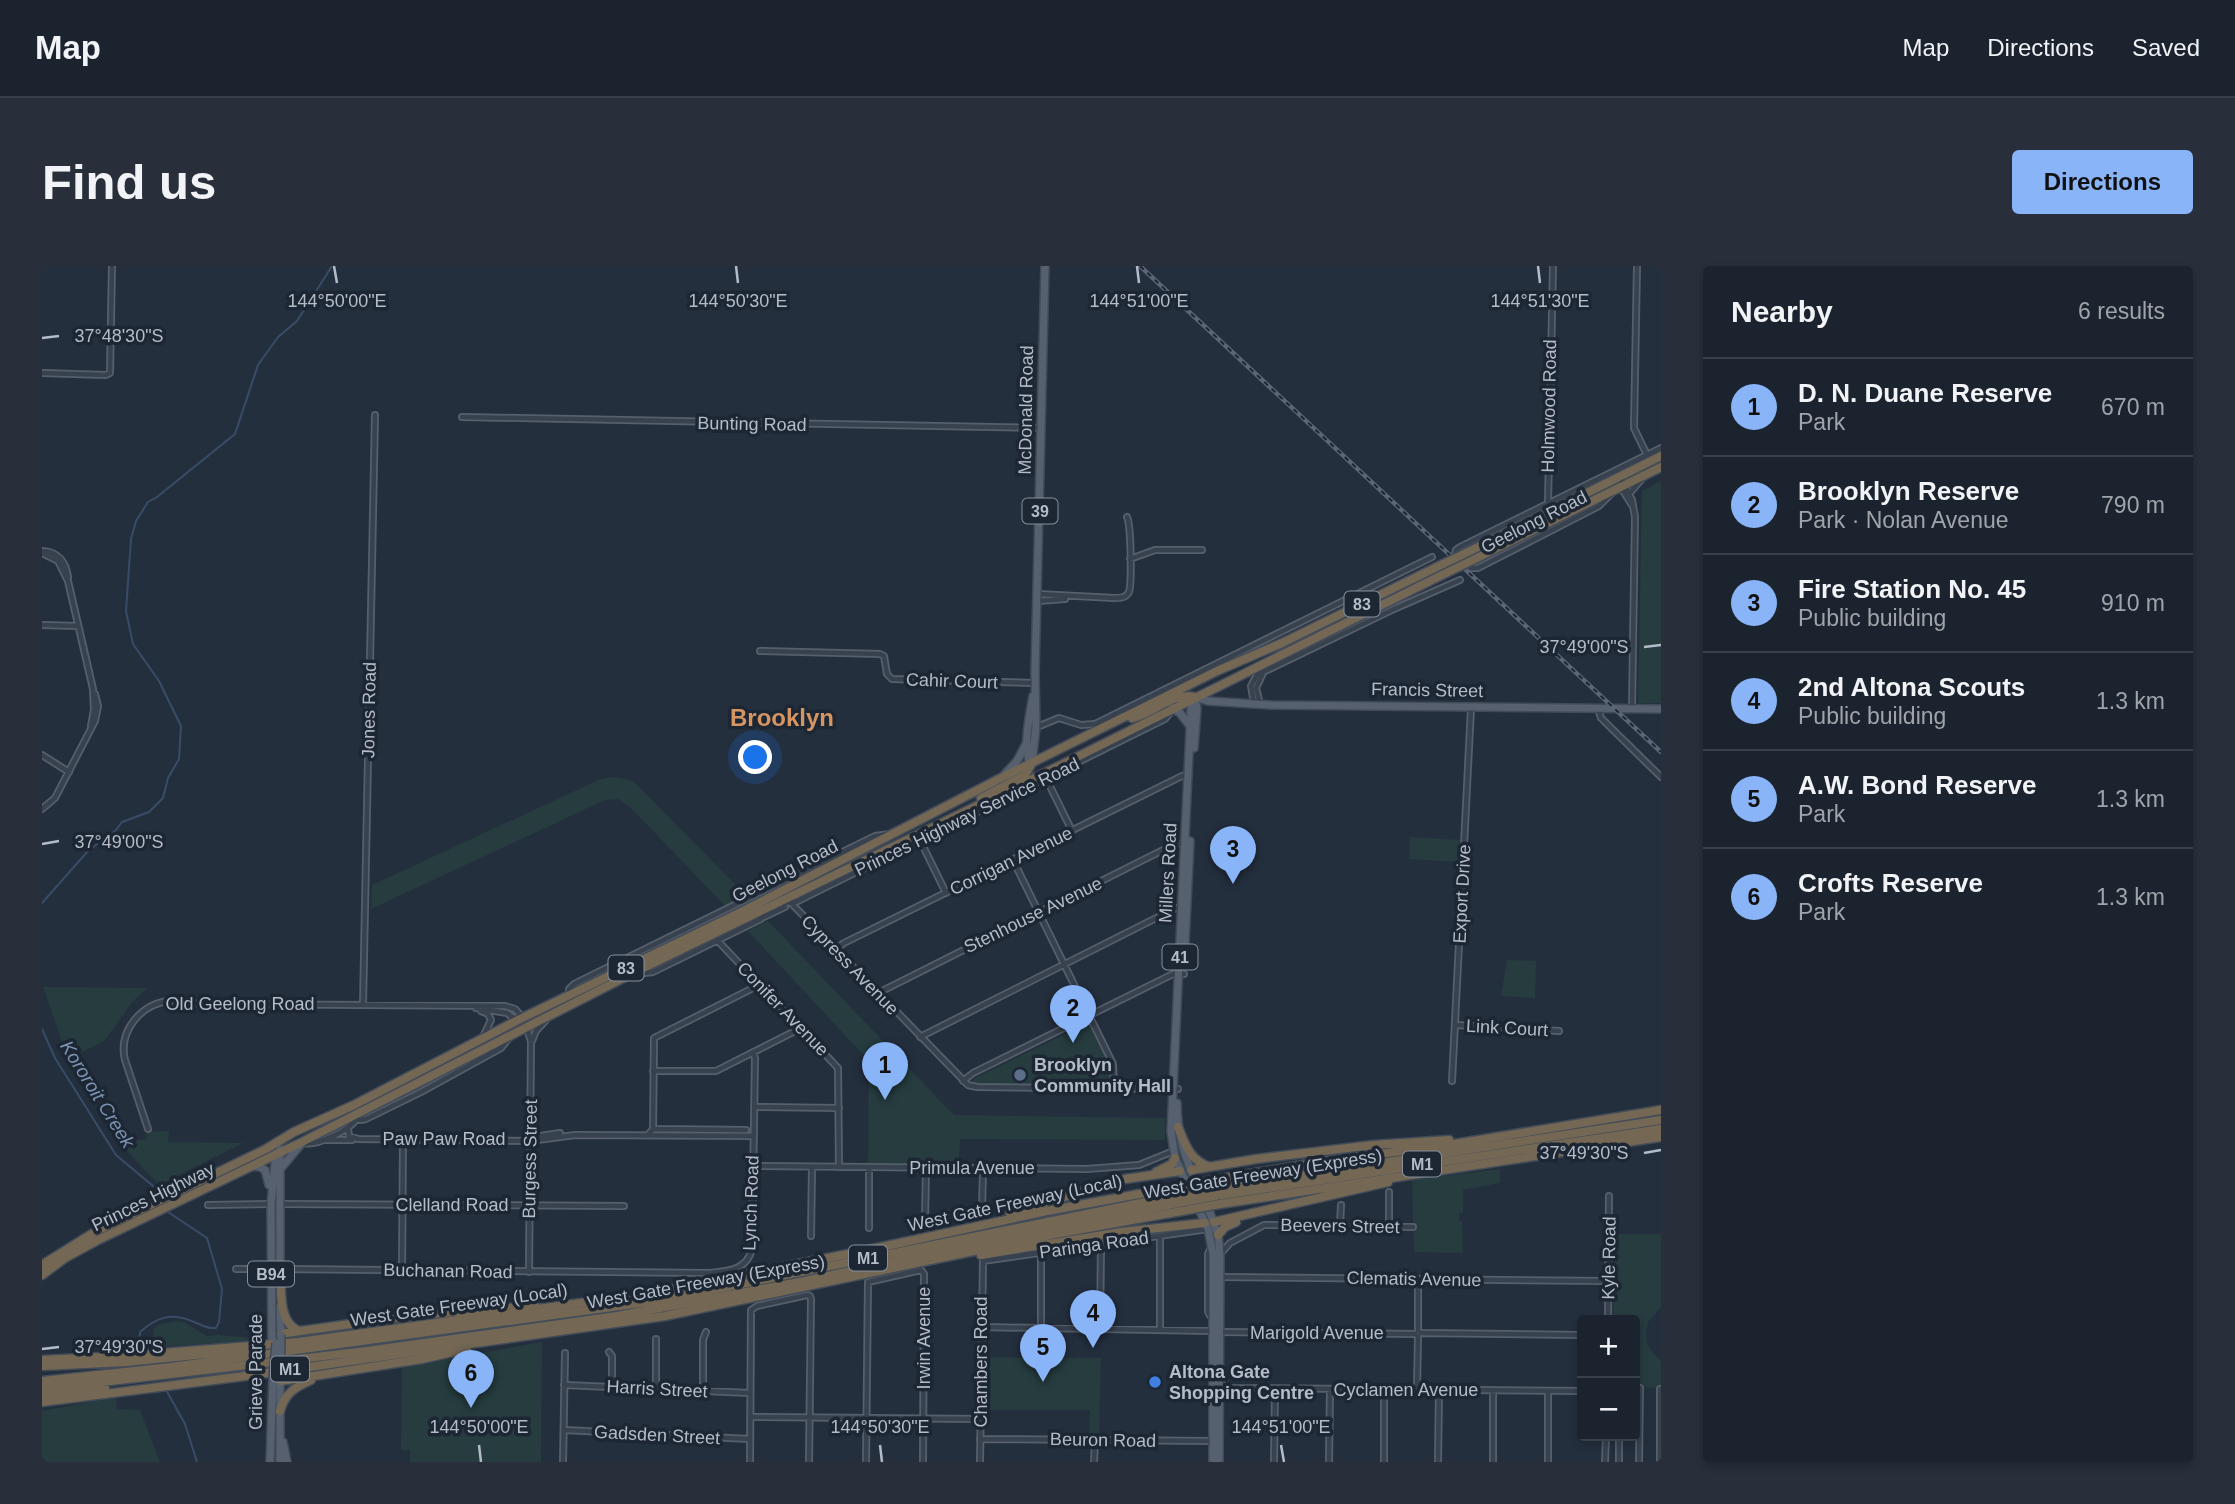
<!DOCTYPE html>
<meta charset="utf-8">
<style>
:root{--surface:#1b232e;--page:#282f3a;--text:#f1f3f6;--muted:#a0a4aa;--line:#39404a;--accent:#8ab4f8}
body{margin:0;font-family:Arial,sans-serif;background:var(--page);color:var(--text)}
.controls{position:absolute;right:21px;bottom:21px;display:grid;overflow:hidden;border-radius:7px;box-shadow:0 4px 10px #0003}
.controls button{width:63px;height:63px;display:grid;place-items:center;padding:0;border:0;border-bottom:2px solid var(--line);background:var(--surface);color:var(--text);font:35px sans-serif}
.you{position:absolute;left:714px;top:492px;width:24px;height:24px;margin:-18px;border:5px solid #fff;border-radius:50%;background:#1a73e8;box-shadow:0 0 0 10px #1a73e833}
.badge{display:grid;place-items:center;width:46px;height:46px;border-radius:50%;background:var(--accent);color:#111;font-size:23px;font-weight:700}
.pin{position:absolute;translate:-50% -58px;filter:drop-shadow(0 2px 4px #0008)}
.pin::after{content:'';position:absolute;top:37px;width:24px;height:21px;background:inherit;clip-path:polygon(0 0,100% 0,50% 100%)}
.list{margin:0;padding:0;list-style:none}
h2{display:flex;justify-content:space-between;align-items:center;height:91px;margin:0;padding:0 28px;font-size:30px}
h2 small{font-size:23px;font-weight:400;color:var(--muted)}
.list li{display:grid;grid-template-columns:46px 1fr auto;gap:21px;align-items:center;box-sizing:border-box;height:98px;padding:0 28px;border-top:2px solid var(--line)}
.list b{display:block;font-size:26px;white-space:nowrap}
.list p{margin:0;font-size:23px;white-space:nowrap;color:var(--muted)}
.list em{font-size:23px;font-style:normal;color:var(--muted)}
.map{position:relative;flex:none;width:1619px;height:1196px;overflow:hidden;border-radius:7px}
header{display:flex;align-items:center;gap:42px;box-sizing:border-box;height:98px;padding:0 35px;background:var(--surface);border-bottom:2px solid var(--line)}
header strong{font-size:33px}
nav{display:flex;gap:38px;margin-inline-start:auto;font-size:24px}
.intro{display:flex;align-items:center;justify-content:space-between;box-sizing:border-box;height:168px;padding:0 42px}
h1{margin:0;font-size:49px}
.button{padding:18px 32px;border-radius:7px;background:var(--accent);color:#111;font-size:24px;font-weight:700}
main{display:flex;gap:42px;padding:0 42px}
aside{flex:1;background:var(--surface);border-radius:7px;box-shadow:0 4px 10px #0003}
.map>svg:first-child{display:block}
.green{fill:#263c3f}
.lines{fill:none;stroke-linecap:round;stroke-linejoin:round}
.stream{stroke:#394c67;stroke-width:2}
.minor-casing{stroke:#565f6c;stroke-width:8}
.major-casing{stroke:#414a57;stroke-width:10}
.highway-casing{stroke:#434c59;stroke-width:11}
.minor{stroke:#38414e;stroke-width:4.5}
.major{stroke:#56606e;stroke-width:7}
.highway{stroke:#746855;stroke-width:8}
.rail-casing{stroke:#5a6575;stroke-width:4.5}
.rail{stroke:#1d2633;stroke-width:2;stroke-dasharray:5;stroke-linecap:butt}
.major-bridge-casing{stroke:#414a57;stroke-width:10;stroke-linecap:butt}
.highway-bridge-casing{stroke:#434c59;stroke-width:11;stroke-linecap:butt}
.major-bridge{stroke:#56606e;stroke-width:7}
.highway-bridge{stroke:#746855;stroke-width:8}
.ticks{fill:none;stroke:#b4bcc9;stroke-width:2.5}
.service-dot{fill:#5c6f8a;stroke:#1d2633;stroke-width:2.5}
.shop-dot{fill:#3f7fe0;stroke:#1d2633;stroke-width:2.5}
.labels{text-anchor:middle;stroke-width:7;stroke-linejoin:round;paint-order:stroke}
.shield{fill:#1d2633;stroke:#878f9c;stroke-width:2}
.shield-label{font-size:16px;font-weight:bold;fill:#b4bcc9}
.street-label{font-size:18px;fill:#b4bcc9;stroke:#1d2633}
.poi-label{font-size:18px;font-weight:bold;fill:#b4bcc9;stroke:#1d2633;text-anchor:start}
.water-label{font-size:19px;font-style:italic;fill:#7c92b1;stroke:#1d2633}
.district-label{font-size:24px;font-weight:bold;fill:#d59563;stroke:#1d2633}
.ticks-label{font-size:18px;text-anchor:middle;fill:#b4bcc9;stroke:#1d2633;stroke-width:7;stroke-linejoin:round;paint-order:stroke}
</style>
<header>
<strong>Map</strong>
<nav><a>Map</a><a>Directions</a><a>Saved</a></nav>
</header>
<div class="intro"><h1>Find us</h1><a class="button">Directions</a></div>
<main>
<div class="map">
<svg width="1619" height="1196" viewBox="0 0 1619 1196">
<rect width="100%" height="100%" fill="#242f3e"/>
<path class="green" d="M1619 215V437H1596L1600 225Z
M571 511 588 514 593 517 705 630 683 640 589 542 576 533 563 534 329 643 330 619 559 513Z
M1368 571 1418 574 1417 596 1367 593Z
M726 655 912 849 1123 852V874L918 873 917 900 826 899 827 795 706 665Z
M1465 694 1494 695 1493 732 1459 730Z
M1 721 106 722 92 734 62 775 26 793Z
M1048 756 1070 799 1071 820 932 818 931 815 933 812Z
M127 865 126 876 201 877 117 919 78 877 105 873 104 866Z
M1458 903V917L1421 924V947H1417V955H1420L1421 987 1372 986 1370 914Z
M1572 968H1619V1041L1606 1056 1604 1067 1605 1077 1610 1086 1619 1095V1122L1593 1121V1054H1571Z
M135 1055 142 1056 165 1070 177 1069 209 1072V1075L113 1081 111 1064 117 1058Z
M500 1076 499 1196H368V1184H359L360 1101Z
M944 1091 1059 1092 1057 1173 1047 1172 1048 1144H942Z
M74 1131 75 1143 98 1144 118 1196H0V1145Z"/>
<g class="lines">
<path class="stream" d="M0 637 46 585 74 564 80 556 107 546 121 532 126 512 137 493 139 460 117 415 91 378 84 345 89 273 94 255 106 236 115 231 193 168 216 99 236 71 255 55 290 0
M0 763 13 792 74 889 117 925 119 931
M100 1085 97 1080 98 1066C115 1051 129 1046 152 1056 160 1059 164 1063 174 1062L177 1056 180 1023 165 972 126 946
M123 1122 143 1158 155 1196"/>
<g class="minor-casing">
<path id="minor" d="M1595 0 1592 162 1605 189
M0 107 64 109 68 107 70 0
M420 151 999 162
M1578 210 1590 234 1593 251 1590 442
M1578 220 1590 239
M1569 228 1557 240 1436 302H1426L1413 288 1414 284 1418 281 1619 182
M1587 228 1599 214
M1506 237 1511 0
M1 285C16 286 24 296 26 311
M0 287 16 295 26 315 51 423 52 444 49 460
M1088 293 1113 284H1160
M996 328 1072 332C1078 332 1084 332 1087 326 1090 317 1089 259 1085 251
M996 335 1023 333
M0 359 36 360
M718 385 838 388 842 390 845 408 850 413 993 417
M1212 437 1209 420 1215 409 1352 343 1418 314
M1218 438 1214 422 1221 407
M1556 442 1559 452 1619 511
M995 461 1017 452 1039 459 1053 458 1390 291
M0 489 27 506
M1004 512 1030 565
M0 543 13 532 53 455 56 440 53 428
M878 574 904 627
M971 594 1071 798 1072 823
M738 637 754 636 1123 453 1128 447
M750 638 926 819 935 821 1136 823
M722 651 743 641
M675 674 796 802 797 901
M794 683 802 677 1140 510 1147 509
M594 708 611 706 719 653 728 642
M836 727 1133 578 1142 577
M528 731 527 723 532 718 833 570 848 568
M321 739 333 149
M434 742 465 747 474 754
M439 745 446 748 449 754 441 771
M1414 759 1517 765
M485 762 489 776 487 1006
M878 771 1134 642H1140
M490 775 494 765 504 754
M611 805H674L759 762
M921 815 931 807 1131 708H1142
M1410 815 1429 442
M713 841 797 842
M310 852 319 854 324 853 379 826 459 782 467 772
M306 862 307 870 316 873 488 875 533 869 712 870
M106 863 83 794C76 765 99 738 127 735 139 733 149 738 160 738L463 740 473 743 480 751
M611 863 704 864
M606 869 611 863 612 772 717 719
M485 872 518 867
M284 874H310
M262 877C275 880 309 864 315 852
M711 900 1045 903 1097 899 1134 884
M827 902V962
M238 938 582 940
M166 939 228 938
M940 944 941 902
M883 953 884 902
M1298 960 1299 939
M1347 960V926
M769 970 770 901
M1169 981 1166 988V1046L1169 1051
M1179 987 1188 977 1222 959 1371 961
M194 1003H229
M238 1003 668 1007C687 1005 705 1004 710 983L713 792 711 786
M360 1004 361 873
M1178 1011 1566 1015
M1566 1054 1567 930
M939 1061 1171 1065
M999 1062V987
M1058 1063 1059 979
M1118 1063V970
M1376 1065V1013
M1178 1066 1373 1068
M1379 1067 1540 1069
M567 1086 570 1090V1121
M1179 1117 1182 1120 1188 1122 1540 1125
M522 1119 708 1127
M614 1123V1073
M1375 1124 1376 1070
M661 1125V1074L664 1066
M708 1151 938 1153
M522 1164 708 1173
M938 1173 1171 1175
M521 1196 523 1087
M708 1196 709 1044 715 1040 765 1029 768 1030 769 1033 767 1196
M824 1196 826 1016 879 1004 882 1008 881 1196
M938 1196 941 995 1166 963
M1052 1196 1053 1175
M1232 1196 1233 1123
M1287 1196 1288 1123
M1342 1196V1124
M1396 1196 1397 1124
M1451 1196V1124
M1506 1196V1125
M1563 1196 1564 1170
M1577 1196V1170
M1597 1196 1598 1122
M1618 1196V1123"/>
</g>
<g class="major-casing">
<path id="major" d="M1153 431 1166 435 1228 439 1619 443
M1130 442 1138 447 1148 460
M1152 482 1155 443 1153 432
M990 497 994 461 993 406 1003 0
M989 498C980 483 988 447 991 430
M963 508 975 495 984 478
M1142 696 1148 575
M1135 837C1135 867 1142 892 1156 919
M238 883V1008
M211 900 218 901 223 904 227 919
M239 902 260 877
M1147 923 1133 892 1129 865 1149 444 1152 431
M1164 936 1176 969 1178 988 1177 1196
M1154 937 1166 963 1171 988V1196
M230 1077 229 938 234 887
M234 1077 239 1069 238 1041
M241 1176 245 1196
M228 1196 231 1112 235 1115
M238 1196V1110"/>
</g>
<g class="highway-casing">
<path id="highway" d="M1422 288 1619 190
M1429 295 1619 201
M1090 452C1111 448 1130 426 1152 431
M939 532 983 509 990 497
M1136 861C1143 878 1148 895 1168 901
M1149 904 1214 893 1331 879 1407 874
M1114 906 1130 898 1133 892
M1166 915 1284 895 1406 879 1619 844
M1170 923 1619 854
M1174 930 1619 863
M1178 938 1619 871
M968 947 1083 913 1138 905
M1172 956 1346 916
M1176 969 1183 961 1194 956
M939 989 1079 966 1163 957
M0 999 53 966 224 883 252 866 312 839 480 752 701 645 957 513 1175 405 1240 377 1401 298
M238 1003C240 1024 235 1056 257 1065
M0 1009 23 992 56 974 260 876 589 708 1015 501 1406 306
M239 1069 244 1067 373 1049 493 1040
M0 1094 83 1090 257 1076 611 1027 826 984 1005 945 1135 921
M0 1100 84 1096 203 1084
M0 1115 129 1101 621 1034 1138 929
M239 1115 380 1093 425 1083
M0 1123 325 1085 575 1050 763 1015 981 967 1141 936
M0 1130 63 1122
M0 1136 211 1109 623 1050 1013 968 1145 944
M238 1145C243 1127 253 1121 269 1114"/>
</g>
<use href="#minor" class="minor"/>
<use href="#major" class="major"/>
<use href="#highway" class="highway"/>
<g class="rail-casing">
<path id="rail" d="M1098 0 1619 486"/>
</g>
<use href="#rail" class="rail"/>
<g class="major-bridge-casing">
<path id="major-bridge" d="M238 1110 239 1069
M231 1112 234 1077"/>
</g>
<g class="highway-bridge-casing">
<path id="highway-bridge" d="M1401 298 1422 288
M1406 306 1429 295
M1135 921 1166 915
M1138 929 1170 923
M1141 936 1174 930
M1145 944 1178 938"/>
</g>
<use href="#major-bridge" class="major-bridge"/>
<use href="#highway-bridge" class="highway-bridge"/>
</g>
<path class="ticks" d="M292 0 295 17M694 0 696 17M1095 0 1097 17M1496 0 1498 17M0 72 17 70M1602 381 1619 379M0 578 17 575M1602 887 1619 884M0 1083 17 1081M437 1179 439 1196M838 1179 840 1196M1239 1179 1242 1196"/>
<circle class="service-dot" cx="978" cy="809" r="7"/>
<circle class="shop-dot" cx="1113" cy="1116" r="7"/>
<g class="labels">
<g class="shield">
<rect x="980.5" y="232.5" width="35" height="25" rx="5"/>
<rect x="1302.5" y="325.5" width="35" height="25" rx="5"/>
<rect x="1120.5" y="678.5" width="35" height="25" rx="5"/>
<rect x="566.5" y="689.5" width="35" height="25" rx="5"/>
<rect x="1361" y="885.5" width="38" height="25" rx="5"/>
<rect x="807" y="979.5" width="38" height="25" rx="5"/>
<rect x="206" y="995.5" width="46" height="25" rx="5"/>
<rect x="229" y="1090.5" width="38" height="25" rx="5"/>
</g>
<g class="shield-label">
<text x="998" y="251">39</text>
<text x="1320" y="344">83</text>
<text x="1138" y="697">41</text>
<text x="584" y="708">83</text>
<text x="1380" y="904">M1</text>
<text x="826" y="998">M1</text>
<text x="229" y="1014">B94</text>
<text x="248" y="1109">M1</text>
</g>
<g class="street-label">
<text transform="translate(1507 140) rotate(-89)" y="6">Holmwood Road</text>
<text transform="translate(984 144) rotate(-89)" y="6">McDonald Road</text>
<text transform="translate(710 158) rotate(1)" y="6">Bunting Road</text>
<text transform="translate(1492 256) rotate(-27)" y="6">Geelong Road</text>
<text transform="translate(910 415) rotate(2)" y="6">Cahir Court</text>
<text transform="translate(1385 424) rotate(1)" y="6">Francis Street</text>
<text transform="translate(327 444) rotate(-89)" y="6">Jones Road</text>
<text transform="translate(925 551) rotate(-26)" y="6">Princes Highway Service Road</text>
<text transform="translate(969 595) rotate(-26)" y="6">Corrigan Avenue</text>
<text transform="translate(743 605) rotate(-27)" y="6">Geelong Road</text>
<text transform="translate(1126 607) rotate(-87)" y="6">Millers Road</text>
<text transform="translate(1420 628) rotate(-87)" y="6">Export Drive</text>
<text transform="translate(991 649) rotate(-26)" y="6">Stenhouse Avenue</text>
<text transform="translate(808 699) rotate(46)" y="6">Cypress Avenue</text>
<text x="198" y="744">Old Geelong Road</text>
<text transform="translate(741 743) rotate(46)" y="6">Conifer Avenue</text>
<text transform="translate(1465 762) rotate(3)" y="6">Link Court</text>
<text x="402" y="879">Paw Paw Road</text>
<text transform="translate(488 893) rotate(-89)" y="6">Burgess Street</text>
<text x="930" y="908">Primula Avenue</text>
<text transform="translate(1221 908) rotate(-9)" y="6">West Gate Freeway (Express)</text>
<text transform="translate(111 931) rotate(-26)" y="6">Princes Highway</text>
<text transform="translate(709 937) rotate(-88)" y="6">Lynch Road</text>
<text transform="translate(973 937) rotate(-12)" y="6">West Gate Freeway (Local)</text>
<text x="410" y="945">Clelland Road</text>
<text transform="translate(1298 960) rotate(1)" y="6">Beevers Street</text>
<text transform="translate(1052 979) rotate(-8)" y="6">Paringa Road</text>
<text transform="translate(1567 992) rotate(-89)" y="6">Kyle Road</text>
<text transform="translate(406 1005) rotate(1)" y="6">Buchanan Road</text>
<text transform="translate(1372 1013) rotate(1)" y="6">Clematis Avenue</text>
<text transform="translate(664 1016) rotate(-10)" y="6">West Gate Freeway (Express)</text>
<text transform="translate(417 1039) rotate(-8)" y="6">West Gate Freeway (Local)</text>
<text x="1275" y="1073">Marigold Avenue</text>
<text transform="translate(882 1072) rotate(-90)" y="6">Irwin Avenue</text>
<text transform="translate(939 1096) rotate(-90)" y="6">Chambers Road</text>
<text transform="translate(214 1106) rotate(-90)" y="6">Grieve Parade</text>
<text transform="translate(615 1123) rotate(3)" y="6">Harris Street</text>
<text x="1364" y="1130">Cyclamen Avenue</text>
<text transform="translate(615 1169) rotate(3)" y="6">Gadsden Street</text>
<text transform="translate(1061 1174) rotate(1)" y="6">Beuron Road</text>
</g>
<g class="poi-label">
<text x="992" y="805">Brooklyn<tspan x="992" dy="21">Community Hall</tspan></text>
<text x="1127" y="1112">Altona Gate<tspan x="1127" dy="21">Shopping Centre</tspan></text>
</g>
<g class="water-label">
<text transform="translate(56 828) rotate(58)" y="7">Kororoit Creek</text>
</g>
<g class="district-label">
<text x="740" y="460">Brooklyn</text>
</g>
</g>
<g class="ticks-label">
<text x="295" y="41">144°50'00"E</text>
<text x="696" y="41">144°50'30"E</text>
<text x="1097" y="41">144°51'00"E</text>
<text x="1498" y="41">144°51'30"E</text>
<text x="77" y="76">37°48'30"S</text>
<text x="1542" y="387">37°49'00"S</text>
<text x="77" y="582">37°49'00"S</text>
<text x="1542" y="893">37°49'30"S</text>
<text x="77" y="1087">37°49'30"S</text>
<text x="437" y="1167">144°50'00"E</text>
<text x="838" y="1167">144°50'30"E</text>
<text x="1239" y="1167">144°51'00"E</text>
</g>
</svg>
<div class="controls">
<button>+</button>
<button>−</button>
</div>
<div class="you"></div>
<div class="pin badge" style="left:843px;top:834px">1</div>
<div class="pin badge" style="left:1031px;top:777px">2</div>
<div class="pin badge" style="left:1191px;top:618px">3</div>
<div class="pin badge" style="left:1051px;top:1082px">4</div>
<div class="pin badge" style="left:1001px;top:1116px">5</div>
<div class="pin badge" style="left:429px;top:1142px">6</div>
</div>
<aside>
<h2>Nearby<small>6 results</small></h2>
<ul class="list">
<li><span class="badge">1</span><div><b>D. N. Duane Reserve</b><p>Park</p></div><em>670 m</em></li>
<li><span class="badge">2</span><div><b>Brooklyn Reserve</b><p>Park · Nolan Avenue</p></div><em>790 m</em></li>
<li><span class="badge">3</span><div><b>Fire Station No. 45</b><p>Public building</p></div><em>910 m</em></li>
<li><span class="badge">4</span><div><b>2nd Altona Scouts</b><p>Public building</p></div><em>1.3 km</em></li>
<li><span class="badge">5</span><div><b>A.W. Bond Reserve</b><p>Park</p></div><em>1.3 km</em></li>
<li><span class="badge">6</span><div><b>Crofts Reserve</b><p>Park</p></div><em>1.3 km</em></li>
</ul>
</aside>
</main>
